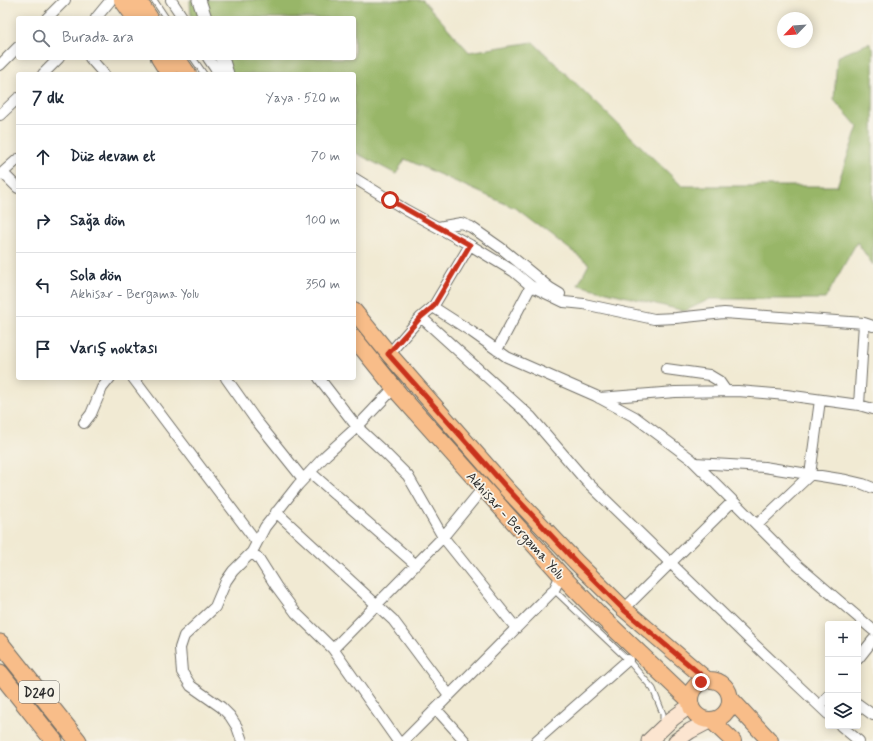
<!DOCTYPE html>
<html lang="tr">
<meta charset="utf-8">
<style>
:root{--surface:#fff;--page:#f2f2f3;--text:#1f2937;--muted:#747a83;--line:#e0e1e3}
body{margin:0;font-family:Mynerve,sans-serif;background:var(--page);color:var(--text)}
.controls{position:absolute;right:12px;bottom:12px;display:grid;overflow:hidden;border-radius:4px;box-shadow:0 2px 10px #0003}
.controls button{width:36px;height:36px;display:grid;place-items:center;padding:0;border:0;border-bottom:1px solid var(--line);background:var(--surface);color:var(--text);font:20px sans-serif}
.compass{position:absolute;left:777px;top:12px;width:36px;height:36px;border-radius:50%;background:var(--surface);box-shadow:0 2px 10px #0003;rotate:245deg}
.stop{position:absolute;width:12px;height:12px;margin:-9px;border:3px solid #c8321e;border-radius:50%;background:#fff}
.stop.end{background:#c8321e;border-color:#fff;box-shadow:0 1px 4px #0008}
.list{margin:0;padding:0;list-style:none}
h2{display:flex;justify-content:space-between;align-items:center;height:52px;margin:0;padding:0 16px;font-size:17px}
h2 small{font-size:13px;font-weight:400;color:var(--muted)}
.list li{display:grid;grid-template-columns:26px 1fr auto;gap:12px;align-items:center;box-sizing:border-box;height:64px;padding:0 16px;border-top:1px solid var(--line)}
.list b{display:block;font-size:15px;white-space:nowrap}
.list p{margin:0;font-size:13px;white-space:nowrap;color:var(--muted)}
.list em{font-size:13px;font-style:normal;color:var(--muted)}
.icon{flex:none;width:22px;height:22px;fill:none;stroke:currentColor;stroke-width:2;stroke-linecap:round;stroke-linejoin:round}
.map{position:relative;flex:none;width:873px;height:741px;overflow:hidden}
.search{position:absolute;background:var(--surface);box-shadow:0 2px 10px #0003;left:16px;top:16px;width:340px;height:44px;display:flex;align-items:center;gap:10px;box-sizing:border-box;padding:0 14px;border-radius:4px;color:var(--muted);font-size:15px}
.panel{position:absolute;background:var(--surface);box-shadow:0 2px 10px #0003;left:16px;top:72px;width:340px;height:308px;border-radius:4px}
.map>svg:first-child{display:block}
.forest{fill:#98b668;stroke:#62704a}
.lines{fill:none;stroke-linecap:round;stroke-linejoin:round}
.service-casing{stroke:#706e66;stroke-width:7}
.minor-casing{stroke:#706e66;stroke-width:12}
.tertiary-casing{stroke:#706e66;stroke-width:15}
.secondary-casing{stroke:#706e66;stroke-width:17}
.primary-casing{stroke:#706e66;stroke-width:18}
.trunk-casing{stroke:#706e66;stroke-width:19}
.service{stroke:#fff;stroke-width:5}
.minor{stroke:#fff;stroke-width:10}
.tertiary{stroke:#fff;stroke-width:13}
.secondary{stroke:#fce5d0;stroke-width:15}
.primary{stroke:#f8bd89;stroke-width:16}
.trunk{stroke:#f8bd89;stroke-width:17}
.route{stroke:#c8321e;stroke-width:5}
.labels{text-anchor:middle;stroke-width:3.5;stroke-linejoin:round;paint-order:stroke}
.shield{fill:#f7f3e8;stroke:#686764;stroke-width:1}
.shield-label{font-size:13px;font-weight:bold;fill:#2b2b2b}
.street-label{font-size:14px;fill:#2b2b2b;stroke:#f7f3e8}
</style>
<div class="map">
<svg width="873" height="741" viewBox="0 0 873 741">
<rect width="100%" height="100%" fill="#f7f3e8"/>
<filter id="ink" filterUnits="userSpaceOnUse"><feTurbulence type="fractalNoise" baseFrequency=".025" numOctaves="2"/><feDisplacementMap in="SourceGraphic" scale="8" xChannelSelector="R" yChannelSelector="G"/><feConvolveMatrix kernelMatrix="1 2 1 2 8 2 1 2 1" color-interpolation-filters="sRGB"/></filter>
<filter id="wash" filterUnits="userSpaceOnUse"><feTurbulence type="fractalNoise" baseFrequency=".012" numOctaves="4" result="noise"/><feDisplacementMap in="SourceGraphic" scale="16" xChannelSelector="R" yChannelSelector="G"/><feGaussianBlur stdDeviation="0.9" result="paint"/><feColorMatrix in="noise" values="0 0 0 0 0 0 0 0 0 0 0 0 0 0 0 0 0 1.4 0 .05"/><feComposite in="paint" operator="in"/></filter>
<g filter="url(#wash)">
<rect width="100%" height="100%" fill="#f1ead3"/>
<path class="forest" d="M190 0H423L469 52 533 42 682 186H837L858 127 834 100 837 57 869 43 873 49V265L857 242 825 299H710L685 311 578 285 589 264 517 209 405 159 396 174 354 152V74H222L212 58H354V18H191Z"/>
</g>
<g filter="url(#ink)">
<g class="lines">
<g class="service-casing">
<path id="service" d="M154 0 166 18
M193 58 204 74
M554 590 628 660 653 689 663 714V724"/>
</g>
<g class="minor-casing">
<path id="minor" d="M171 0 183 18
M47 18 65 0
M96 18 110 1V0
M90 58 104 74
M208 58 219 74
M0 65 18 47
M43 74 59 58
M0 115 18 98
M3 173 18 188
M0 175 18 159
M354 178 406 210 470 245
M438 227 461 223 471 227 501 248 550 288 560 294
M433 307 472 332 507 357 596 396 635 417 691 459 796 564 873 630
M421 317 531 417 586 481 753 643 828 714
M497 350 531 286
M389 354 421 317 433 307 470 245 513 271 531 286 564 302 584 304 654 319 676 318 724 313 864 323 873 326
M666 369 709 375 719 381 726 391
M133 378 256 541
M226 378 255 419 303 479
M319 378 357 427 385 453 408 476 443 537 516 628
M599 398 675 392 738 391 786 395 859 405 873 409
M859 405 864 323
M84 423 91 414 102 388 110 378
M695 463 764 467 846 480 863 484 873 488
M310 472 416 565
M276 512 393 620 449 695
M757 525 810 475 820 400
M252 552 259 559 276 586 296 613 333 649 397 740 399 741
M624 609 733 501
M333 649 443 537 483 488
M858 659 873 640
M858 704 873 715
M820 706 828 696
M436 709 465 741
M841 726 859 741
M242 741 237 727 230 716 221 707 191 686 182 672 180 648 184 636 215 607 226 581 233 571 252 552 265 527 298 485 326 455 357 427 394 388
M404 741 554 590 561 575
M536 741 628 660"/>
</g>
<g class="tertiary-casing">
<path id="tertiary" d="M199 0 205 18
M222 58 227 74"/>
</g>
<g class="secondary-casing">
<path id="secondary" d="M649 741 672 719 691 705
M676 741 690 731 711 720"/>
</g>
<g class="primary-casing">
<path id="primary" d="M122 0 135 18
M138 0 150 18
M159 58 169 74
M177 58 188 74
M354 311 389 354 507 489 576 562 624 609 707 680
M354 338 400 395 561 575 604 619 690 701
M690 700a20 20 0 1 1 40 0a20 20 0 1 1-40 0Z
M730 698 770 741
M711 720 733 741"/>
</g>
<g class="trunk-casing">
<path id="trunk" d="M0 643 78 741
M0 673 54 741"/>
</g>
<use href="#service" class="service"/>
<use href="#minor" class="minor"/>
<use href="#tertiary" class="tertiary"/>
<use href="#secondary" class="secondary"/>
<use href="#primary" class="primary"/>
<use href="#trunk" class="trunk"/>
</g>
</g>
<g class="lines" filter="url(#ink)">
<path class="route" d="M390 200 470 245 433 307 421 317 388 354 507 488 576 562 624 610 707 680 701 682"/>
</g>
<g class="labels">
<rect class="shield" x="19" y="681" width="40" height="22" rx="3"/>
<g class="shield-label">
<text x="39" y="697">D240</text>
</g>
<g class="street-label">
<text transform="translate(516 525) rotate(48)" y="5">Akhisar - Bergama Yolu</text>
</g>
</g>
</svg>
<div class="controls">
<button>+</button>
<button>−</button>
<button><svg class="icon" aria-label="layers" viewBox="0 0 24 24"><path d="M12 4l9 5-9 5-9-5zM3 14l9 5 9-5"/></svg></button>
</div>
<svg class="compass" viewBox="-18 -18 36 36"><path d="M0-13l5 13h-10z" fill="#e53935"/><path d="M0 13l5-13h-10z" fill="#747a83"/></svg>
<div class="stop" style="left:390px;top:200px"></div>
<div class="stop end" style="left:701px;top:682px"></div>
<div class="search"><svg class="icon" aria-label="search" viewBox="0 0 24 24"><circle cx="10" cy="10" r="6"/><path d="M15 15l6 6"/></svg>Burada ara</div>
<section class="panel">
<h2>7 dk<small>Yaya · 520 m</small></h2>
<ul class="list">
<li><svg class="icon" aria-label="ahead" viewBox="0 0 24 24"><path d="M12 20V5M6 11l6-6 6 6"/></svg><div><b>Düz devam et</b></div><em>70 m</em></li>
<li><svg class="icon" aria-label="right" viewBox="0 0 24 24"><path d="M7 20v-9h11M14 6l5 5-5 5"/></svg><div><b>Sağa dön</b></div><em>100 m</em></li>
<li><svg class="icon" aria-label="left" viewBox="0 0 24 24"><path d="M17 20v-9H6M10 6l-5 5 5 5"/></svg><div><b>Sola dön</b><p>Akhisar - Bergama Yolu</p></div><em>350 m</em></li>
<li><svg class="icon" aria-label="arrive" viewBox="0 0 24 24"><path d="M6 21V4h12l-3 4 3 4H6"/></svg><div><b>Varış noktası</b></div></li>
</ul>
</section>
</div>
